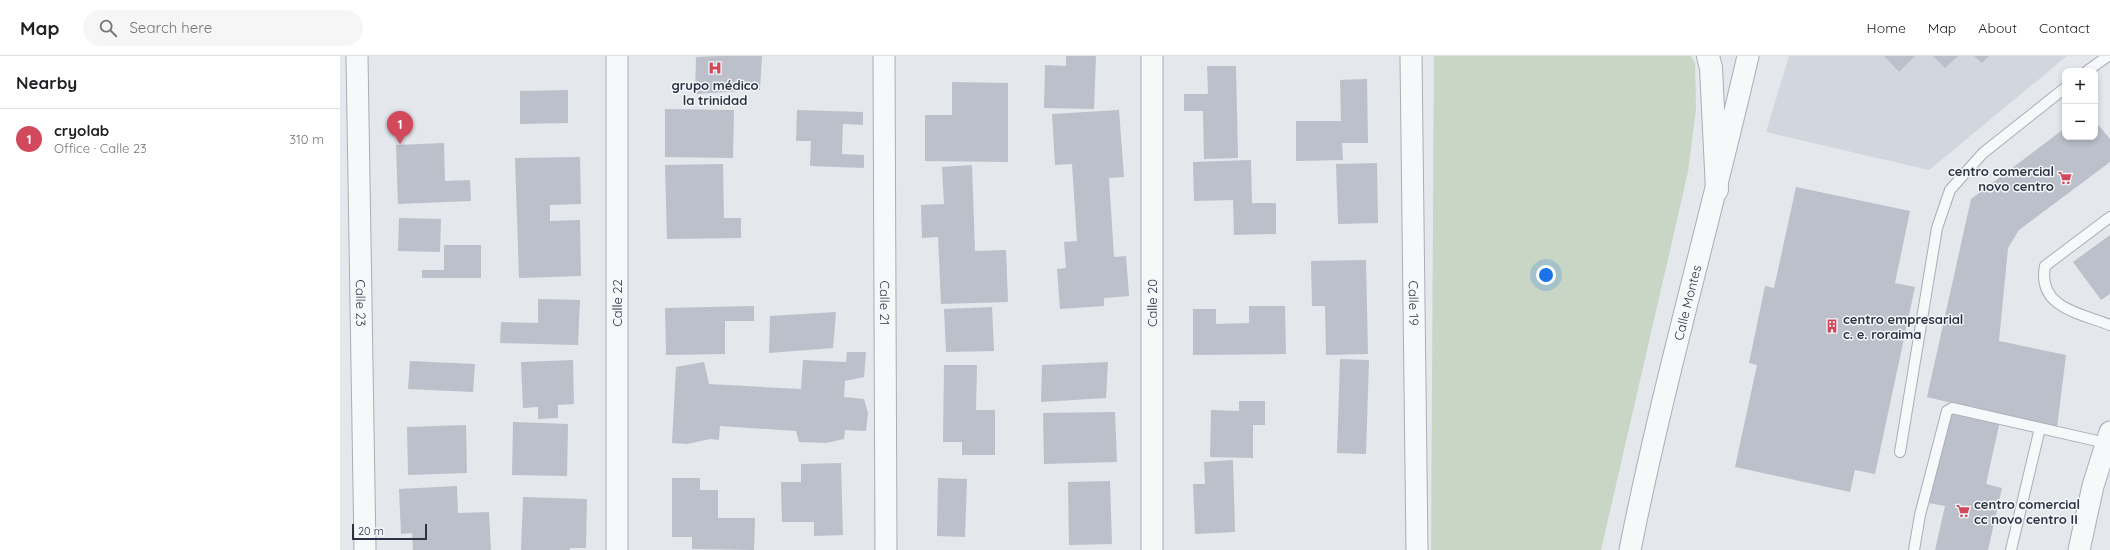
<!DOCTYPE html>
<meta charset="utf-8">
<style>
:root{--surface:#fff;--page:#f6f6f6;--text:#202124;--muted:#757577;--line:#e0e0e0;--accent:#d1495b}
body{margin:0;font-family:Quicksand,sans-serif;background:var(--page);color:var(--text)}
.controls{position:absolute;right:12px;top:12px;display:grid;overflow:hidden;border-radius:8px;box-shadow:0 2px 6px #0003}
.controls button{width:36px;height:36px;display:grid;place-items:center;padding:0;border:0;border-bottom:1px solid var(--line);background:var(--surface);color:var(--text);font:20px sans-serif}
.scale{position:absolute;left:12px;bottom:10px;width:75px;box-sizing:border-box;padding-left:4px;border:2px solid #2b3445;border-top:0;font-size:11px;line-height:14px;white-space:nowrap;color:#2b3445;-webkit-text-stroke:3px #f4f6f9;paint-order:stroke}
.you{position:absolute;left:1206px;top:219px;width:14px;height:14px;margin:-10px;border:3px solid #fff;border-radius:50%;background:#1a73e8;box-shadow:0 0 0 6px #1a73e833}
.badge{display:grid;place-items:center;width:26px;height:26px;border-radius:50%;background:var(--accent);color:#fff;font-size:13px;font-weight:700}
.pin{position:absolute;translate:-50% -33px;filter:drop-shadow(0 1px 2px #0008)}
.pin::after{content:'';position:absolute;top:21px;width:14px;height:12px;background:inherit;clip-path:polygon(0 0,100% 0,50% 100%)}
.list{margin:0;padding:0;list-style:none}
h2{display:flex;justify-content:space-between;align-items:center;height:52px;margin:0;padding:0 16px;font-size:17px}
h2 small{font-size:13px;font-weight:400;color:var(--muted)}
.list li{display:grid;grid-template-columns:26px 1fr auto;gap:12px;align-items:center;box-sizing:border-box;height:60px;padding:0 16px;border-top:1px solid var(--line)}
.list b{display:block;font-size:15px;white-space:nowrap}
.list p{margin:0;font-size:13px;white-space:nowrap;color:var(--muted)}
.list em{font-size:13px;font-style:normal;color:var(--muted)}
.icon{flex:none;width:22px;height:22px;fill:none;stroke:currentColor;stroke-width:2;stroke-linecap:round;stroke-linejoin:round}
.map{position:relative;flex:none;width:1770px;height:494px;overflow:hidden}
header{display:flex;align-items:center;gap:24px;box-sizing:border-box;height:56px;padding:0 20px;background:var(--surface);border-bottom:1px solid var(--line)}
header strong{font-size:19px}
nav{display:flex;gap:22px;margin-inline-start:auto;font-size:14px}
.search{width:280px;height:36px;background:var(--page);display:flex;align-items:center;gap:10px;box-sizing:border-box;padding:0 14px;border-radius:22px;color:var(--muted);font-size:15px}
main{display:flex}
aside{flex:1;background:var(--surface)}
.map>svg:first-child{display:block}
.built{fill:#d2d6de}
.green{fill:#c9d6c5}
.building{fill:#bbc0ca}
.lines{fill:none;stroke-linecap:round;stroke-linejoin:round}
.service-casing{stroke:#a9aeb7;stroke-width:12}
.minor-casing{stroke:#a9aeb7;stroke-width:23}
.tertiary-casing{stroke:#a9aeb7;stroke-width:24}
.service{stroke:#f7f8fa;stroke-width:10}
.minor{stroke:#f7f8fa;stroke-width:21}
.tertiary{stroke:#f7f8fa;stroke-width:22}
.labels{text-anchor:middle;stroke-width:3;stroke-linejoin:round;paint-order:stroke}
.poi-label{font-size:13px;font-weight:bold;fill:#2b3445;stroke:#f4f6f9;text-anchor:start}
.street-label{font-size:13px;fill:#2b3445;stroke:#f4f6f9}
</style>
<header>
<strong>Map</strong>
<div class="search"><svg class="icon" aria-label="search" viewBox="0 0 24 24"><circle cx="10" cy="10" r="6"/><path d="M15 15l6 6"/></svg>Search here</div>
<nav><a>Home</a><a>Map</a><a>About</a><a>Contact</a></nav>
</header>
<main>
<aside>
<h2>Nearby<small></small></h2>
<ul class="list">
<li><span class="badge">1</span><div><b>cryolab</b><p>Office · Calle 23</p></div><em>310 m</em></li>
</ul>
</aside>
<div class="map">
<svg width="1770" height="494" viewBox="0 0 1770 494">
<rect width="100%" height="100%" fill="#e4e7ec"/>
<path class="built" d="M1449 0H1727L1589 114 1426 76Z"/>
<path class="green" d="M1094 0H1351L1355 7 1356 53 1348 116 1261 494H1091Z"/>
<path class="building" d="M378 0H422L420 34 355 38 356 1Z
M726 0H756L754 53 704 52 705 9 726 10Z
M1544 0H1575L1559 16Z
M1593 0H1618L1605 12Z
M1634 0H1649L1642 7Z
M867 10H896L898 102 864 103 863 55H844V38H868Z
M1027 23 1028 87H1002L1003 104 956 105V65H1001L1000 24Z
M612 26 668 27V106L585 105V59H612Z
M228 34V67L180 68V35Z
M325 53 394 54 393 102 325 101Z
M457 54 523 56V69L503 68 502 98 524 99V112L470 110 471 85H456Z
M779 54 784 121 769 122 774 201 786 200 789 240 764 242V250L720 253 717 213 726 212 724 186 737 185 732 108 715 109 712 58Z
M1755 65 1770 83V106L1679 174 1668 192 1659 285 1726 299 1717 372 1587 341 1631 143 1725 72V81H1755Z
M104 87 105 125 130 124 131 145 58 148 56 89Z
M240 101 241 148 210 149V165L240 164 241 220 179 222 175 102Z
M911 104 912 147H936V178L894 179 893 144 854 145 853 106Z
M1037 107 1038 167 998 168 996 108Z
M383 108 384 162H401V182L327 183 325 109Z
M632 109 635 195 666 194 668 246 601 248 598 181 582 182 581 149 604 148 602 111Z
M1456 131 1570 155 1555 227 1575 231 1535 418 1515 414 1510 436 1395 411 1417 309 1409 307 1425 230 1434 232Z
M59 162 101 163 100 196 58 195Z
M1770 179V238L1761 244 1733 206Z
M104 189H141V222H82V214H104Z
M1026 204 1028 298 986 299 985 250H972L971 205Z
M198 243 240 244 238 289 160 287 161 266 198 267Z
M414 250V265H385V298L326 299 325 252Z
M909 250H945L946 298 853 299V253H876V268L909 267Z
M652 251 654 295 606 296 604 253Z
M496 256 493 292 429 297 430 260Z
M507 296H526L524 321 505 325 504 341 524 343 528 357 526 375 505 374 504 383 486 387 459 386 456 375 380 370 379 384 370 383 347 388 332 387 336 311 364 306 369 328 461 333 463 304 506 306Z
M1000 303 1029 304 1026 398 997 397Z
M233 304 234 348 218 349V362L198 363V351L183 352 181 306Z
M70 305 135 308 133 336 68 333Z
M768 306 766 342 701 346 702 309Z
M604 309H637L636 354H655V399H622V386H603Z
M899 345H925V369H913V402L870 401 871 354 899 355Z
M1611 353 1660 365 1646 428 1662 432 1648 494H1595L1605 450 1589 447Z
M775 356 777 406 704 408 703 357Z
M173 366 228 368 227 420 172 419Z
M126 369 127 417 68 419 67 371Z
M893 404 895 476 855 478 853 428H865L864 406Z
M501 407 503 479 474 480V466H442L441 426H461V408Z
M332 422H360V434H378V462H415L414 494 352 493V481H332Z
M598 422 627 423 625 481 597 480Z
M770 425 772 488 729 489 728 426Z
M117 430 118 457 149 456 151 494H73L72 477 61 478 59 433Z
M183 441 247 443 246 492H230V494H181Z"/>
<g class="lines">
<g class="service-casing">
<path id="service" d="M1747 15 1768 0
M1770 161 1705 210C1697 252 1740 257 1770 269
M1560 396 1597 172 1610 134 1643 97 1725 32
M1574 494 1580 459 1607 355 1612 352 1766 387
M1671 494 1700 372"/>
</g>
<g class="minor-casing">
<g id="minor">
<path id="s1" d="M17 0 25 494"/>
<path d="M277 0V494"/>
<path id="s2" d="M544 0 546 494"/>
<path id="s3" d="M1071 0 1077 494"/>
<path d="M812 494V0"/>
<path id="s4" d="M1290 494C1323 328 1370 165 1408 0"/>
<path d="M1739 494 1753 430 1770 376"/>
</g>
</g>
<g class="tertiary-casing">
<path id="tertiary" d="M1368 0 1371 12 1377 134"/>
</g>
<use href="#service" class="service"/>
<use href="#minor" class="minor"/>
<use href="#tertiary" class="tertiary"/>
</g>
<defs>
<g id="hospital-bare" transform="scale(1.08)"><path d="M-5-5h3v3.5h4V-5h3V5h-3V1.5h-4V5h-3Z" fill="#d1495b" stroke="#f4f6f9" stroke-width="2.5" paint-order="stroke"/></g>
<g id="supermarket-bare" transform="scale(1.08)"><path d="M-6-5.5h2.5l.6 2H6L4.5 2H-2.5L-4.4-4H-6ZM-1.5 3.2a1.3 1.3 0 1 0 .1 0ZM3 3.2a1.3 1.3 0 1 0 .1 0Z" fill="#d1495b" stroke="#f4f6f9" stroke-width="2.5" paint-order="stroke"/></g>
<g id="building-bare" transform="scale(1.08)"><path d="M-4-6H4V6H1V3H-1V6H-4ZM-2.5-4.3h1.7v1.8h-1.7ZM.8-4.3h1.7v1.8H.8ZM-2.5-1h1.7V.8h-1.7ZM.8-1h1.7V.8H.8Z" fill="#d1495b" stroke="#f4f6f9" stroke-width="2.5" paint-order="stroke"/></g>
</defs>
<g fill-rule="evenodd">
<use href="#hospital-bare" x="375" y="12"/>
<use href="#supermarket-bare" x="1725" y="122"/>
<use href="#building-bare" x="1492" y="270"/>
<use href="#supermarket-bare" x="1623" y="455"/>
</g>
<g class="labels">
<g class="poi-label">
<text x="375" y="34" text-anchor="middle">grupo médico<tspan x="375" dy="15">la trinidad</tspan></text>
<text x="1714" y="120" text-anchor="end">centro comercial<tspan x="1714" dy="15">novo centro</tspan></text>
<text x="1503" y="268">centro empresarial<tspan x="1503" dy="15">c. e. roraima</tspan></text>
<text x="1634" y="453">centro comercial<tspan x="1634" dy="15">cc novo centro II</tspan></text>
</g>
<g class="street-label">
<text dy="5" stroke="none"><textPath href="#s1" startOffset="247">Calle 23</textPath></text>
<text transform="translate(277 247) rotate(-90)" y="5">Calle 22</text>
<text dy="5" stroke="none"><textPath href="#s2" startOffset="247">Calle 21</textPath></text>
<text transform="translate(812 247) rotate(-90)" y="5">Calle 20</text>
<text dy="5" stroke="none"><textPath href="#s3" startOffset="247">Calle 19</textPath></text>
<text dy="5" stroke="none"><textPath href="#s4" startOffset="254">Calle Montes</textPath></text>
</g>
</g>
</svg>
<div class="controls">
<button>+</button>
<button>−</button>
</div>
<div class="scale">20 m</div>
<div class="you"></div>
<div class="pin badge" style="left:60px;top:88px">1</div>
</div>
</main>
